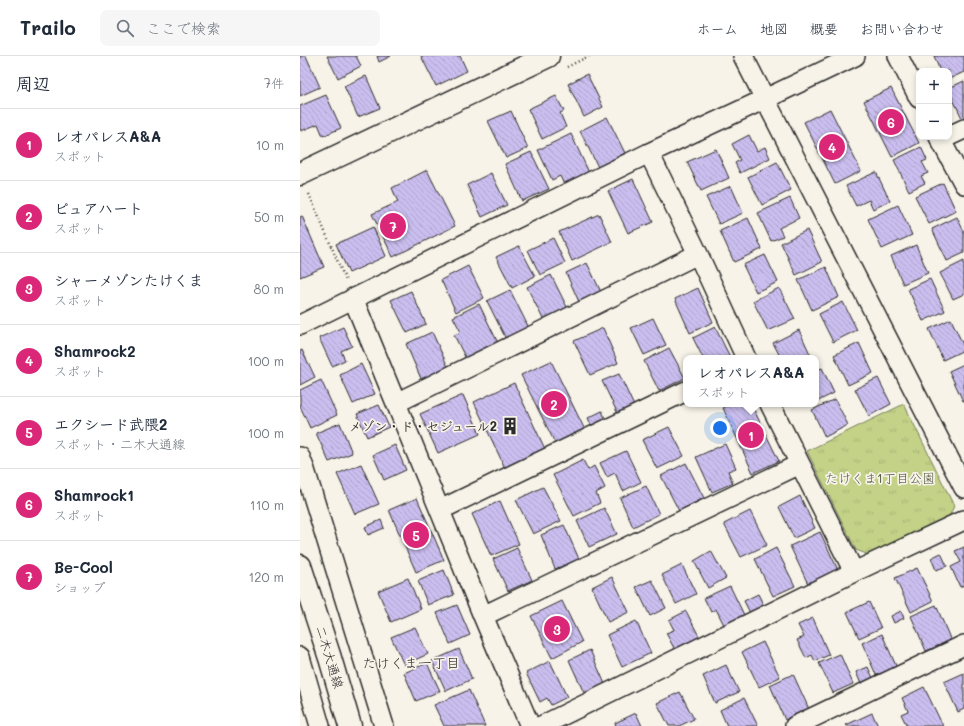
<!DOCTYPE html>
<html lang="ja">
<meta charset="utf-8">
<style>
:root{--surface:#fff;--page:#f6f6f7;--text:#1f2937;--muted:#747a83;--line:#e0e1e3;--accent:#db2777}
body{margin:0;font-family:Mali,"Klee One",sans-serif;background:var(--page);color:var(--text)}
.controls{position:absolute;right:12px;top:12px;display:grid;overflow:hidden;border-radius:8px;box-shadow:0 2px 6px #0003}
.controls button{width:36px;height:36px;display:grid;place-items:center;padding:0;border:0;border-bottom:1px solid var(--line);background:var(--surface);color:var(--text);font:20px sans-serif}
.you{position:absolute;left:420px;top:372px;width:14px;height:14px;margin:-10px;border:3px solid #fff;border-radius:50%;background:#1a73e8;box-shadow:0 0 0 6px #1a73e833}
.badge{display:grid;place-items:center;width:26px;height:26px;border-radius:50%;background:var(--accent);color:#fff;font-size:13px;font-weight:700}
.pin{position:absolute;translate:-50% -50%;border:2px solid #fff;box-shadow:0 1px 4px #0006}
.popup{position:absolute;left:383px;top:299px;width:136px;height:52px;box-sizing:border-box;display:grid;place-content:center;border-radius:8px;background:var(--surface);filter:drop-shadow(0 1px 3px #0005);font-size:13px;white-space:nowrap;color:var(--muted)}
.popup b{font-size:15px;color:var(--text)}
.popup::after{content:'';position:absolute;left:50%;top:100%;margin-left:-8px;border:8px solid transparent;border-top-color:var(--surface)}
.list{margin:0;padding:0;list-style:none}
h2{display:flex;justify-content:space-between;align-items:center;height:52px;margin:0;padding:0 16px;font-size:17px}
h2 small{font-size:13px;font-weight:400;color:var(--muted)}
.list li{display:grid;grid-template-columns:26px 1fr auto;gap:12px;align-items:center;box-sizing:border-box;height:72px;padding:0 16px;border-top:1px solid var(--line)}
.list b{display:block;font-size:15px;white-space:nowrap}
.list p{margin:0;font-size:13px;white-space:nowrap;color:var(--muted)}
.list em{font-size:13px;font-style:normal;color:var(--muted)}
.icon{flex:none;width:22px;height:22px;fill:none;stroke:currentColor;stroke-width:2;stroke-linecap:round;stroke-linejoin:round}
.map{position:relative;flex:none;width:664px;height:670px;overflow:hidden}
header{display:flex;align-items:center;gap:24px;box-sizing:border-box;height:56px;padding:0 20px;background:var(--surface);border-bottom:1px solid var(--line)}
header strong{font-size:19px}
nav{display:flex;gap:22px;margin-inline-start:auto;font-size:14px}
.search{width:280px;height:36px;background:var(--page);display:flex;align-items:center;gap:10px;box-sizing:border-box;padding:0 14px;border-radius:8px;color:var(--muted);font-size:15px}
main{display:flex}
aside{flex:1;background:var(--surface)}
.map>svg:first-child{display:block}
.park{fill:url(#park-tufts);stroke:#777e59}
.building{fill:url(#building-back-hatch);stroke:#2b2b2b}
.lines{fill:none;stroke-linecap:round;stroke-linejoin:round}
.minor-casing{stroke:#2b2b2b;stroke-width:22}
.tertiary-casing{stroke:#2b2b2b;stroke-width:25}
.path{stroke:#2b2b2b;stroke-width:2.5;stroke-dasharray:1 3;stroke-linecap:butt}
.minor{stroke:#f7f3e8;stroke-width:19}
.tertiary{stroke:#f7f3e8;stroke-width:22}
.labels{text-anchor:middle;stroke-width:3.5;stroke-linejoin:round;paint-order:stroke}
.poi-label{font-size:13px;font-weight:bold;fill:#2b2b2b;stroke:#f7f3e8;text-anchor:end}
.park-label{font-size:13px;fill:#515542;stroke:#f7f3e8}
.street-label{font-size:13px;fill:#2b2b2b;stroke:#f7f3e8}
.neighbourhood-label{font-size:14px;fill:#2b2b2b;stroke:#f7f3e8}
</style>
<header>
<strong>Trailo</strong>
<div class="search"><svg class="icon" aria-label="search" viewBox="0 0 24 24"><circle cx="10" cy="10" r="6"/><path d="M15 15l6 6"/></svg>ここで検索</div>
<nav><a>ホーム</a><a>地図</a><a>概要</a><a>お問い合わせ</a></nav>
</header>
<main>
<aside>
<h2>周辺<small>7件</small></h2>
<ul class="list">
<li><span class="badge">1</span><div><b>レオパレスA&amp;A</b><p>スポット</p></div><em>10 m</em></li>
<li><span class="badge">2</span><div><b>ピュアハート</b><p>スポット</p></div><em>50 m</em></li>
<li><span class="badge">3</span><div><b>シャーメゾンたけくま</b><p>スポット</p></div><em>80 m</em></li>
<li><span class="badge">4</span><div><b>Shamrock2</b><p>スポット</p></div><em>100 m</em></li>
<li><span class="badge">5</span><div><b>エクシード武隈2</b><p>スポット · 二木大通線</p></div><em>100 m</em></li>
<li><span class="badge">6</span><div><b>Shamrock1</b><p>スポット</p></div><em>110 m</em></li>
<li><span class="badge">7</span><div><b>Be-Cool</b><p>ショップ</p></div><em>120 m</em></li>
</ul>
</aside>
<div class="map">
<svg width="664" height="670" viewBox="0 0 664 670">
<defs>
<pattern id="park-tufts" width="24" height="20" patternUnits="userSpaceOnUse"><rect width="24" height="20" fill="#c3d287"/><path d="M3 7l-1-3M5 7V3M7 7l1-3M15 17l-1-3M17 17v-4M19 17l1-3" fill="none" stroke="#a8b475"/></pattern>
<pattern id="building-back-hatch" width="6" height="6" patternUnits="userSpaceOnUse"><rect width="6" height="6" fill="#cabeef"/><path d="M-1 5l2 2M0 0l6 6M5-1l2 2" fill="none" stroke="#aea3cd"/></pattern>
</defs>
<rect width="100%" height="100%" fill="#f7f3e8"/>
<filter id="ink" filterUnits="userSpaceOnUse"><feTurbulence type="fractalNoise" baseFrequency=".025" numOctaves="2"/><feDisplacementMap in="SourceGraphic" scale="8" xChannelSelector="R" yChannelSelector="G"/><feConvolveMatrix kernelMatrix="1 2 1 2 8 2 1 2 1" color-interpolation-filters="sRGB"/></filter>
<g filter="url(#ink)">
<path class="park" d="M604 348 654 450 647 465 572 500 556 494 507 395Z"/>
<path class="building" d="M0 0H6L20 31 0 40Z
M27 0H56L61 10 38 22Z
M77 0H91L79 6Z
M121 0H160L167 15 136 30Z
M634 0H664V16L649 23V15H640Z
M287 18 303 51 284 61 268 28Z
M66 20 80 52 58 61 44 30Z
M664 25V61L662 62 649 35V32Z
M591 32 619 87 592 101 564 45Z
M26 39 41 72 23 80 18 68 1 75 0 72V50Z
M256 40 264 55 260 57 266 71 242 83 228 53Z
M530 53 561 115 535 128 504 66Z
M211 55 228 92 206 102 188 65Z
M307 61 325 97 298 111 280 75Z
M271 78 291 121 266 133 260 120 252 124 238 94Z
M449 79 457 95 465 91 470 102 440 117 435 107 440 104 432 88Z
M621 91 627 104 622 106 628 117 621 120 625 127 609 135 594 104Z
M416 93 429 122 401 135 387 106Z
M231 96 249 133 222 145 205 108Z
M477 106 491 134 462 149 448 121Z
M127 114 155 170 93 201 72 158 98 146 92 132Z
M576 116 590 145 573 153 569 144 556 150 546 130Z
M191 117 207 149 182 161 167 129Z
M333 123 353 166 328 177 308 135Z
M643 127 656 155 629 168 615 140Z
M431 130 443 157 419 168 406 141Z
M490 142 499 162 479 172 483 180 471 185 458 157Z
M598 149 612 179 582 193 568 163Z
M299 158 312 186 272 205 259 176Z
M2 160 24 211 0 221V161Z
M657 161 664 176V197L647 205 632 173Z
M448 162 462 193 434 206 420 175Z
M73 171 86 200 49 217 36 188Z
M507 174 522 206 496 219 481 187Z
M253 182 265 207 240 219 228 194Z
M616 189 628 217 603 228 591 200Z
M219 190 235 220 212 232 196 201Z
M465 199 478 226 456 236 443 209Z
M664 205V238L653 243 640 217Z
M287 207 302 238 280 248 266 217Z
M168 210 184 242 156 256 141 224Z
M526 211 539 241 512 254 498 224Z
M251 219 269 255 245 267 227 231Z
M630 223 645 255 623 265 608 233Z
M398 232 413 266 390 277 375 243Z
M479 232 495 263 468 275 453 245Z
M210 234 230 274 207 285 187 245Z
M111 235 126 268 107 277 91 244Z
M543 246 557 274 533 286 519 258Z
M179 248 198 287 166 303 154 279 161 276 153 261Z
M353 262 366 289 344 299 331 272Z
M651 263 664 291V294L643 304 629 273Z
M43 271 52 290 41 295 45 304 32 310 19 282Z
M415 271 430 301 429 302H403L393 282Z
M303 272 318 307 290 319 274 285Z
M499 274 511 300 507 302H481L473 287Z
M132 276 149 313 122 325 106 288Z
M559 287 573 317 548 329 534 299Z
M369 292 385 322 359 335 344 305Z
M2 294 15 321 0 329V295Z
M251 305 286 376 257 391 221 319Z
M61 308 75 338 53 348 40 319Z
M664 308V345H663L649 315Z
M522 312 534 337 516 346V314Z
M319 318 334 350 318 358 302 325Z
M578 322 591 348 569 360 555 333Z
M21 324 37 359 10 372 0 350V334Z
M214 327 245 393 205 412 174 346Z
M163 339 180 378 138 397 120 358Z
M535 343 548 369 525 381 512 354Z
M432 348H451L479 405 453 417 423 352Z
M79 349 89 371 67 381 57 358Z
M302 355 307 367 293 373 288 362Z
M40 367 52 397 29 406 16 377Z
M369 371 384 400 357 413 342 384Z
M425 388 436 412 428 415 433 427 412 436 396 401Z
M95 389 106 414 84 424 73 399Z
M326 395 341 426 323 435 315 417 307 421 300 407Z
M283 404 288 414 294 410 305 432 296 437 300 447 274 460 253 419Z
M386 407 404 442 379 455 361 420Z
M61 408 79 448 55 458 37 418Z
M346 430 359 458 333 471 320 442Z
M243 431 261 465 233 478 216 444Z
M500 440 515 472 494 482 479 451Z
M117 442 144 504 116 516 89 454Z
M200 445 219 488 191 500 172 458Z
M304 452 317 478 289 491 277 465Z
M450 455 467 489 441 501 424 468Z
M81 464 84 472 68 479 65 471Z
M264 469 279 503 255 513 241 479Z
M520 476 539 516 509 530 490 490Z
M664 491V529L660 531 651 511 661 506 655 495Z
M217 492 232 524 208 535 193 503Z
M476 492 495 530 473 540 455 503Z
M411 495 426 522 408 532 394 505Z
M641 497 647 510 636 514 631 502Z
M382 509 396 538 376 548 362 519Z
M617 512 633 545 611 556 595 522Z
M144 514 154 539 128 549 118 525Z
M312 521 329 556 308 566 292 531Z
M108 522 121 553 91 566 78 535Z
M352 524 366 552 350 560 336 531Z
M430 530 445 561 425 571 416 553 411 556 404 542Z
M458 538 466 554 452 561 444 545Z
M262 545 282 586 252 602 231 560Z
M569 546 581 572 559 582 547 556Z
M157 549 170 579 150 588 137 557Z
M636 549 651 585 626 595 611 560Z
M386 555 400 582 375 594 366 577 374 574 369 564Z
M601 555 604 562 594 567 591 560Z
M513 562 529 599 515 605 512 599 506 602 497 584 504 581 498 569Z
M336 565 351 597 322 611 307 579Z
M115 571 128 598 104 609 91 581Z
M582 578 597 612 577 621 562 587Z
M463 586 480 621 459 631 442 596Z
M159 593 172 623 146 635 132 605Z
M290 594 305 628 284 637 269 604Z
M540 598 553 628 533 637 519 607Z
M250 605 267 641 251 649 247 642 240 646 226 617Z
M127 607 140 635 116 645 104 617Z
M426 609 439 636 415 647 403 620Z
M568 611 573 622 561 628 556 616Z
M664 617V653L658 656 644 626Z
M493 618 509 653 485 664 470 629Z
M624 631 643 670H607L601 658 608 655 602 642Z
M169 634 185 670H144L134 649Z
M380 636 394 663 379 670H369L357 647Z
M444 642 458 670H427L420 654Z
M336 657 342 670H316L315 667Z
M572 657 578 670H547L546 669Z"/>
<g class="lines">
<g class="minor-casing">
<path id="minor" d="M443 0 664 432
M598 0 619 42
M649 80 664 73
M639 81 664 128
M349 97 398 198 446 302
M53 242 183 560 230 670
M0 269 349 97 465 43 555 0
M96 347 398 198
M470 348 554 516
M0 401 5 414 84 670
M140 454 386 335
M183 560 500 408
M0 601 20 670
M241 670 554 516 664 464
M495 670 664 589"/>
</g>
<g class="tertiary-casing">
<path id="tertiary" d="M0 118 248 0
M0 510 30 602 50 670"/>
</g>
<path class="path" d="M267 11 289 0
M9 138 46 225"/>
<use href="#minor" class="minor"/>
<use href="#tertiary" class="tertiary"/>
</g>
</g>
<defs>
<g id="building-bare" transform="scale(1.38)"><path d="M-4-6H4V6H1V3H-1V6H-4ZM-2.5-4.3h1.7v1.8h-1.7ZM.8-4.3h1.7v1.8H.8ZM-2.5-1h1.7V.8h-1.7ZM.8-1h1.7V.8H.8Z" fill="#2b2b2b" stroke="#f7f3e8" stroke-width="2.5" paint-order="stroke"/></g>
</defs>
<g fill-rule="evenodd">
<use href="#building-bare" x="210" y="370"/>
</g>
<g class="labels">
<g class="poi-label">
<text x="197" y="375">メゾン・ド・セジュール2</text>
</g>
<g class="park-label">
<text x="580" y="427">たけくま1丁目公園</text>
</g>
<g class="street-label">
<text transform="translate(30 601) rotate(73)" y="5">二木大通線</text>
</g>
<g class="neighbourhood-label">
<text x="111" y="612">たけくま一丁目</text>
</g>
</g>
</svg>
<div class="controls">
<button>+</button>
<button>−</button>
</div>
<div class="you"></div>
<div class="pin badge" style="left:451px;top:379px">1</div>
<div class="popup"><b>レオパレスA&amp;A</b>スポット</div>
<div class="pin badge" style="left:254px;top:348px">2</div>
<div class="pin badge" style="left:257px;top:573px">3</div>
<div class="pin badge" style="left:532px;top:91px">4</div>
<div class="pin badge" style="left:116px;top:479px">5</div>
<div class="pin badge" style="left:591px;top:66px">6</div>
<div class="pin badge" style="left:93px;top:170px">7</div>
</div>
</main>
